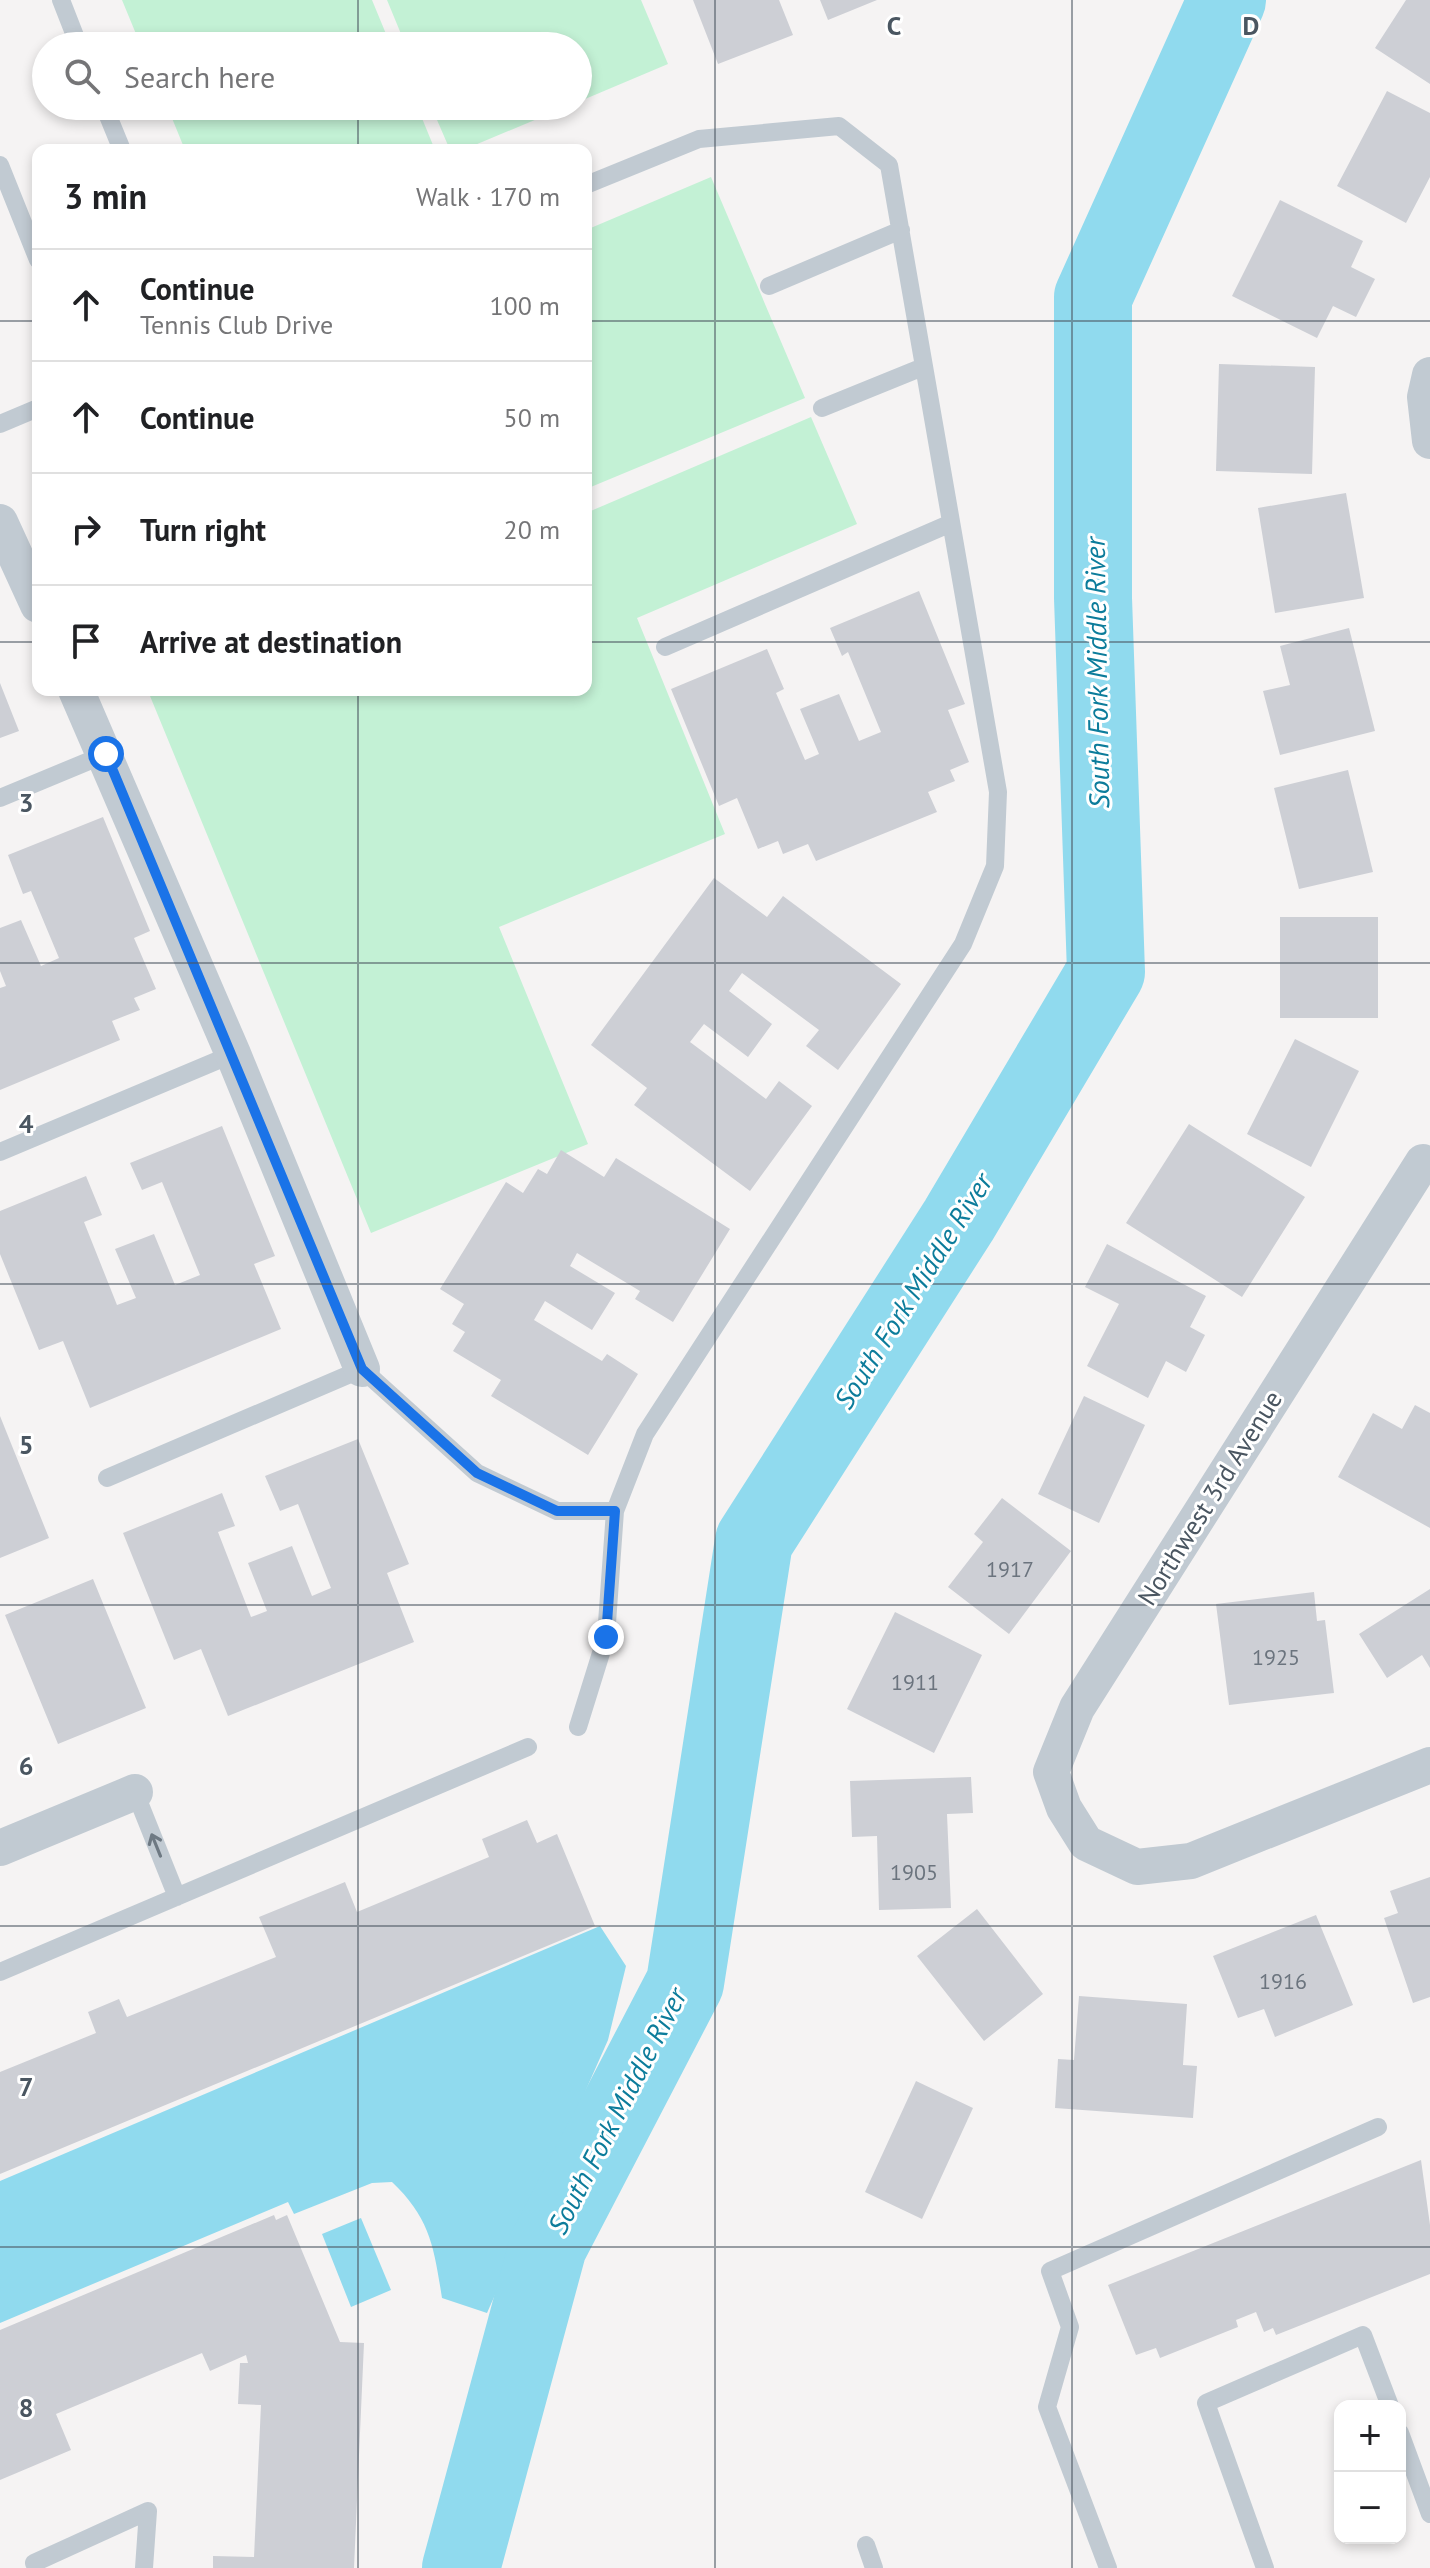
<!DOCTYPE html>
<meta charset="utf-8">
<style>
:root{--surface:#fff;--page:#f2f2f2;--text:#202124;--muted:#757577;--line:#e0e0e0}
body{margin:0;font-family:"PT Sans",sans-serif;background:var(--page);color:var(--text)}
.controls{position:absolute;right:24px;bottom:24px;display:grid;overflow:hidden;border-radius:16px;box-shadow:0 4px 12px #0003}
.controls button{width:72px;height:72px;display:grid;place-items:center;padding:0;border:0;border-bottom:2px solid var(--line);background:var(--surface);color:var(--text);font:40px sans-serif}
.stop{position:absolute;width:24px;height:24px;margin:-18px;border:6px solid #1a73e8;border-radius:50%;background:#fff}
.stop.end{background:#1a73e8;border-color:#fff;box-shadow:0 2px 8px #0008}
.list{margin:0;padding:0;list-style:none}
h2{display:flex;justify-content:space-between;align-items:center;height:104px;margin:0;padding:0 32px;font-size:34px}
h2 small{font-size:26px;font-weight:400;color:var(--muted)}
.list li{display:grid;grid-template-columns:52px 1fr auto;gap:24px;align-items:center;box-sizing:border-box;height:112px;padding:0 32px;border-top:2px solid var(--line)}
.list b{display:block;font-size:30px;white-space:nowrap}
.list p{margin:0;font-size:26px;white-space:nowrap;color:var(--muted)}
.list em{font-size:26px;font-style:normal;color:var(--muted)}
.icon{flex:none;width:44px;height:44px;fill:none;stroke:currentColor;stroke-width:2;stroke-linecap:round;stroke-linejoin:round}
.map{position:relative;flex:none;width:1430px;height:2568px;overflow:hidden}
.search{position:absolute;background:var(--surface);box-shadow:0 4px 12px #0003;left:32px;top:32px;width:560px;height:88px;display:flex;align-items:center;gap:20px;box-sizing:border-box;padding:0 28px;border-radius:44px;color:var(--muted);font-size:30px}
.panel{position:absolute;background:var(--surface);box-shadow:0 4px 12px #0003;left:32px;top:144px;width:560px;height:552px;border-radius:16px}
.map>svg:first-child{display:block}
.green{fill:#c3f1d5}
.water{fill:#90daee}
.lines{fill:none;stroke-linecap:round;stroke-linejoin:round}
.river{stroke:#90daee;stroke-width:78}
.building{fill:#cdcfd5}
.lane{stroke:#c1cad2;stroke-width:18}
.street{stroke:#c1cad2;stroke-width:36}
.oneway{stroke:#6e7983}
.route{stroke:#1a73e8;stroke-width:10}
.grid{fill:none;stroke:#4a5661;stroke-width:2;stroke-opacity:0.55}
.labels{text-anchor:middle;stroke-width:6;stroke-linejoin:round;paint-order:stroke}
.number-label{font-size:22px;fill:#6b747e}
.street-label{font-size:26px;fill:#4a5661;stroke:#fff}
.water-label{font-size:28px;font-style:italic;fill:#0c7c9b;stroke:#fff}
.grid-label{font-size:26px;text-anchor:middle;font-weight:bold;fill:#4a5661;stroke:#fff;stroke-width:6;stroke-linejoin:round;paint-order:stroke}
</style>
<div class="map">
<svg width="1430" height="2568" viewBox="0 0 1430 2568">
<rect width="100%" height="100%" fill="#f5f3f3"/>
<path class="green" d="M122 0H372L391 46H141Z
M387 0H641L668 64 578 102V46H406Z
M167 106H417L435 150H185Z
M431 106H568L463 150H450Z
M711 177 805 398 586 489V230Z
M811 417 857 524 637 618 725 834 499 927 588 1144 371 1233 150 696 166 690H586V513Z"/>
<path class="water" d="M600 1926 626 1966 608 2040 487 2313 442 2298C434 2247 430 2218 392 2182L372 2183 294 2214 288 2202 0 2323V2181Z
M361 2218 391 2290 351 2307 322 2234Z"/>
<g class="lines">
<path class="river" d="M461 2568 548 2246 685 1983 754 1541 959 1220 1106 972 1093 598V297L1227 0"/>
</g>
<path class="building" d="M693 0H779L793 35 718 64Z
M820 0H877L828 20Z
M1406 0H1430V84L1375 48Z
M1387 91 1430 113V177L1406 223 1337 186Z
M1280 200 1363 241 1351 267 1375 279 1356 317 1333 306 1317 338 1232 296Z
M1219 364 1315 367 1312 474 1216 471Z
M1346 493 1364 598 1275 613 1258 508Z
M919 591 965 704 948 710 969 762 950 770 955 781 928 792 937 812 816 861 808 844 783 854 778 841 758 849 737 798 719 806 671 689 767 649 784 689 776 693 805 760 819 754 800 709 839 694 859 741 881 732 848 652 842 656 830 628Z
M1349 628 1375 731 1280 755 1263 691 1290 685 1280 646Z
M0 683 19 731 0 738Z
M1348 770 1373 872 1299 889 1274 788Z
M103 817 150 931 134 938 156 989 134 998 140 1010 112 1021 120 1040 0 1090V988L6 986 0 971V928L21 920 41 966 59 958 31 891 23 894 8 855Z
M714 878 767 917 783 896 901 984 838 1070 806 1046 819 1030 742 973 729 991 772 1024 748 1057 704 1024 690 1042 766 1099 779 1081 812 1106 750 1191 634 1105 647 1088 591 1045Z
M1280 917H1378V1018H1280Z
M1295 1039 1359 1071 1311 1167 1247 1134Z
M1189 1124 1305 1197 1242 1297 1126 1223Z
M222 1126 275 1256 254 1264 281 1329 90 1408 63 1341 39 1350 0 1254V1211L86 1176 102 1215 84 1222 117 1305 136 1298 115 1249 154 1234 175 1285 200 1275 162 1182 142 1190 130 1163Z
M561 1150 604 1177 616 1158 730 1229 673 1322 635 1299 640 1291 577 1253 570 1266 615 1293 592 1330 545 1301 534 1320 602 1361 607 1354 638 1374 588 1455 491 1396 501 1380 453 1351 465 1332 452 1324 464 1304 440 1289 506 1182 523 1193 538 1169 547 1174Z
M1107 1244 1206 1296 1190 1327 1205 1335 1186 1372 1166 1361 1148 1398 1087 1366 1119 1304 1085 1287Z
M1084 1396 1145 1425 1099 1523 1038 1494Z
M1415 1405 1430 1413V1528L1338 1477 1373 1413 1402 1429Z
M0 1416 49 1538 0 1558Z
M358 1439 409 1564 387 1573 414 1642 228 1716 201 1649 174 1660 123 1533 222 1493 235 1526 218 1532 251 1617 267 1611 248 1563 292 1546 312 1596 331 1588 298 1504 280 1511 265 1476Z
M1002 1498 1071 1551 1009 1634 948 1587 983 1542 974 1534Z
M93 1579 146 1708 58 1744 5 1615Z
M1430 1589V1668L1422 1655 1387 1678 1359 1634Z
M1314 1592 1317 1621 1325 1620 1334 1693 1229 1705 1216 1604Z
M895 1612 982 1655 934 1753 847 1709Z
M971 1777 973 1813 947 1814 951 1908 879 1910 877 1836 852 1837 850 1781Z
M527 1820 537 1843 557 1834 595 1926 0 2174V2072L96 2033 88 2012 119 1999 127 2017 276 1957 259 1917 345 1882 357 1912 489 1857 482 1839Z
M1430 1877V1997L1413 2003 1384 1918 1398 1913 1390 1891Z
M977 1909 1043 1994 984 2041 917 1956Z
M1316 1915 1353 2005 1275 2037 1264 2009 1238 2018 1213 1956Z
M1079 1996 1187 2004 1183 2065 1197 2066 1193 2118 1055 2108 1058 2059 1074 2060Z
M916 2081 973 2108 922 2219 865 2192Z
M1421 2160 1430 2225V2274L1276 2335 1273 2328 1264 2332 1256 2312 1236 2320 1238 2327 1160 2358 1156 2348 1136 2355 1108 2285Z
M274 2215 276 2220 287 2215 340 2342 364 2343 354 2568H213V2556L254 2557 261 2405 238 2404 240 2363H248L246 2355 210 2371 202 2353 56 2414 71 2450 0 2480V2330Z"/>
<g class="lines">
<path class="lane" d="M61 0 79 46
M104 106 122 150
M0 165 38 260
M769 286 901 230
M822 408 923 367
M0 424 38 408
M665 647 949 524
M0 798 106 754
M0 1152 233 1054
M107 1478 362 1369 477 1473 557 1511H615
M578 1727 606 1637 615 1511 645 1434 963 944 995 866 998 792 889 165 839 126 699 139 586 185
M135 1792 177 1897
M0 1972 528 1747
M1400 2433 1430 2514
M866 2545 874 2568
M34 2563 148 2511 144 2568
M1108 2568 1047 2407 1070 2327 1050 2271 1378 2127
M1265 2568 1206 2403 1363 2335 1390 2406"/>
<path class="street" d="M1430 375 1425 397 1430 441
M0 522 38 605
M76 690 233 1054 362 1369
M1423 1162 1077 1708 1051 1772 1064 1808 1086 1843 1137 1867 1191 1861 1430 1765
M0 1848 135 1792"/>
</g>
<defs><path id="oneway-shaft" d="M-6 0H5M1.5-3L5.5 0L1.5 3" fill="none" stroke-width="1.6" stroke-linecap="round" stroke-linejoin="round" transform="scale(2)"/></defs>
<use class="oneway" href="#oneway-shaft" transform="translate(156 1845) rotate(-112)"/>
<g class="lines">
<path class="route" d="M106 754 362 1369 477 1473 557 1511H615L606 1637"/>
</g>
<path class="grid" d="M358 0V46M715 0V2568M1072 0V2568M358 106V150M0 321H38M586 321H1430M0 642H38M586 642H1430M358 690V2568M0 963H1430M0 1284H1430M0 1605H1430M0 1926H1430M0 2247H1430"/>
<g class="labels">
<g class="number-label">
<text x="1010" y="1577">1917</text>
<text x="1276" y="1665">1925</text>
<text x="915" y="1690">1911</text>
<text x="914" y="1880">1905</text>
<text x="1283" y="1989">1916</text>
</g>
<g class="street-label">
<text transform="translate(1210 1498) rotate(-58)" y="9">Northwest 3rd Avenue</text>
</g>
<g class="water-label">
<text transform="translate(1097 673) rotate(-91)" y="10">South Fork Middle River</text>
<text transform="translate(913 1291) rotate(-58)" y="10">South Fork Middle River</text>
<text transform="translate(617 2111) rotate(-63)" y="10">South Fork Middle River</text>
</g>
</g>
<g class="grid-label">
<text x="894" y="35">C</text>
<text x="1251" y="35">D</text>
<text x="26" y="812">3</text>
<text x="26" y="1133">4</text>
<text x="26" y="1454">5</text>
<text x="26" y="1775">6</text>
<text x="26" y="2096">7</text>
<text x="26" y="2417">8</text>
</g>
</svg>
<div class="controls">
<button>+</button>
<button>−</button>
</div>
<div class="stop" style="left:106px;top:754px"></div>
<div class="stop end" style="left:606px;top:1637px"></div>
<div class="search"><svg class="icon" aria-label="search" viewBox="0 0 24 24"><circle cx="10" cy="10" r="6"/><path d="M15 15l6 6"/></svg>Search here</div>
<section class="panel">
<h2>3 min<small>Walk · 170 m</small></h2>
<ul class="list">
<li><svg class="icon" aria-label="ahead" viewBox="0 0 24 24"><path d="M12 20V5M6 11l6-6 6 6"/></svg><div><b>Continue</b><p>Tennis Club Drive</p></div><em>100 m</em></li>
<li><svg class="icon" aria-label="ahead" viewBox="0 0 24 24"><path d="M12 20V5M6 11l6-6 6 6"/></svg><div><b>Continue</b></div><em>50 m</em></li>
<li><svg class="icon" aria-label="right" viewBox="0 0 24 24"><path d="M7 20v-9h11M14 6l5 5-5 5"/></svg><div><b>Turn right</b></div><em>20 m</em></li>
<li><svg class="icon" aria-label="arrive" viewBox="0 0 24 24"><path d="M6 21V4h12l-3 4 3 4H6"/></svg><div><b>Arrive at destination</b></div></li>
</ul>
</section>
</div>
